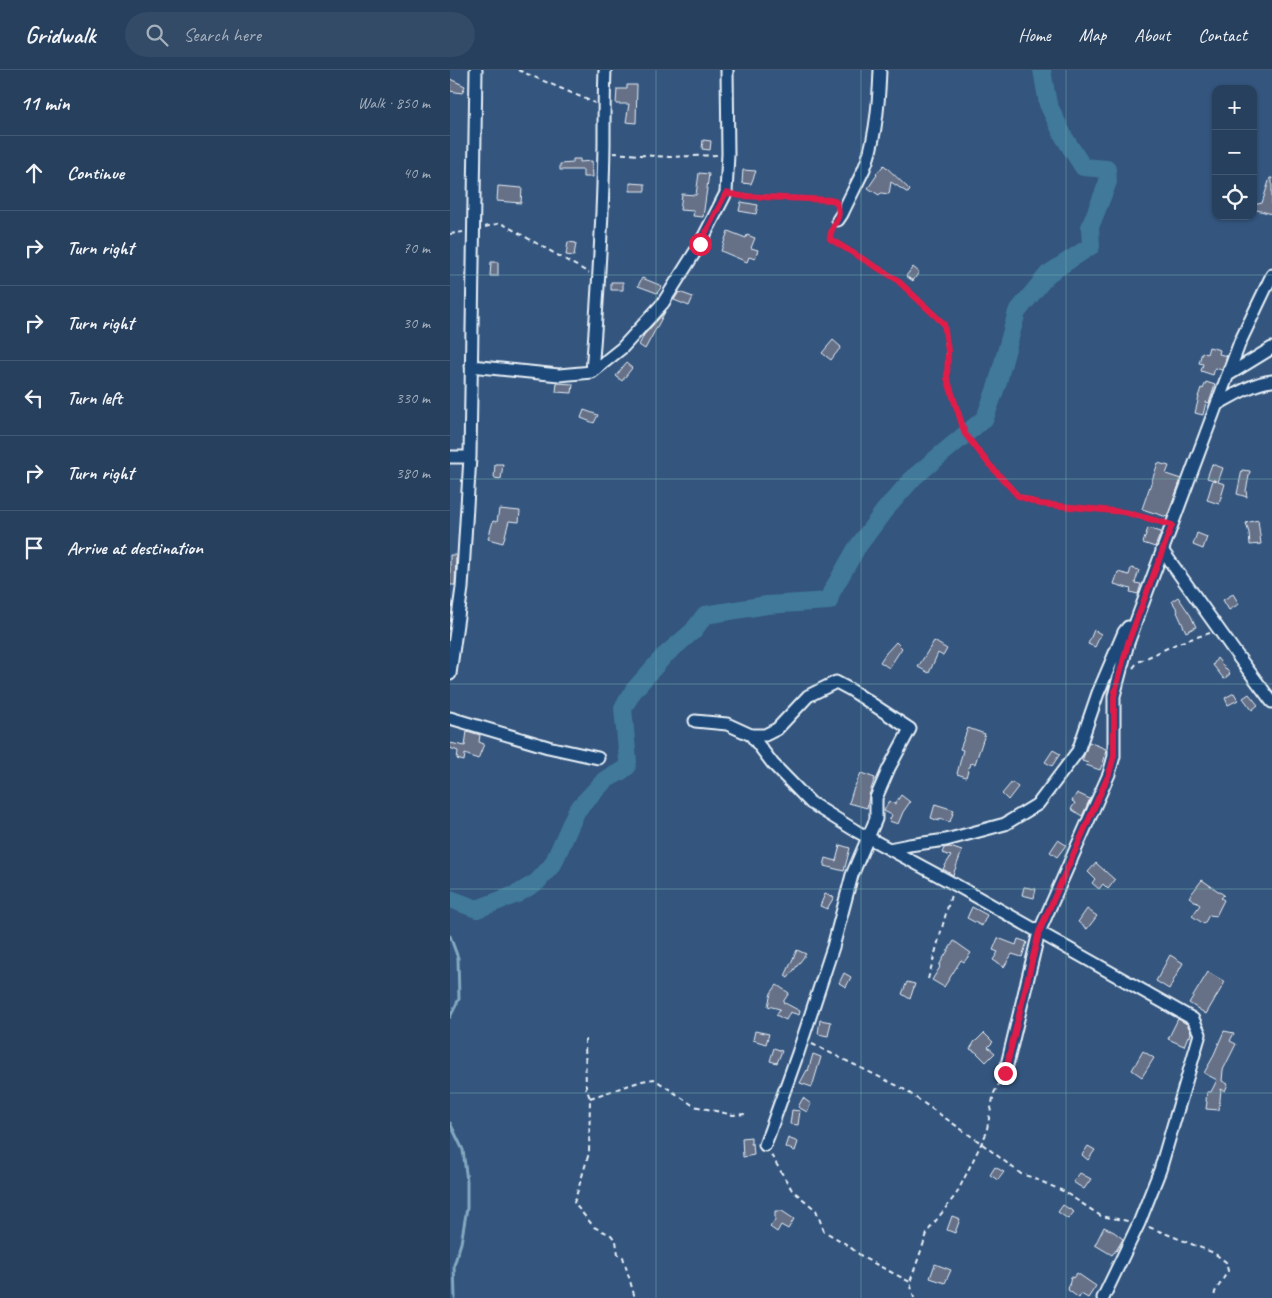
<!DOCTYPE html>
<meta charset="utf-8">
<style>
:root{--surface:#27405e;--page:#334b67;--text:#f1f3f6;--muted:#a4afbc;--line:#435973}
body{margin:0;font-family:Caveat,sans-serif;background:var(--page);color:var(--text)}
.controls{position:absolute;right:15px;top:15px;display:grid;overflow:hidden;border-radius:10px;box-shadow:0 1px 4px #0004}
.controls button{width:45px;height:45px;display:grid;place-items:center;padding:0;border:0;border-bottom:1px solid var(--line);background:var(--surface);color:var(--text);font:25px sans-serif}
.stop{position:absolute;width:15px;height:15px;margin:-11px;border:4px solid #e11d48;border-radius:50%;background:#fff}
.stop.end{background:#e11d48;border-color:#fff;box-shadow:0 1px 5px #0008}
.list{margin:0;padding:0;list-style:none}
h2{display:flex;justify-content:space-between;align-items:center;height:65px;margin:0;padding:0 20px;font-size:21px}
h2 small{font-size:16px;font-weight:400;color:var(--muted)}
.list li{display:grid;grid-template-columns:32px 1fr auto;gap:15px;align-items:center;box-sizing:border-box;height:75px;padding:0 20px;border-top:1px solid var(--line)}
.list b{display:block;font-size:19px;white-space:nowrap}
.list em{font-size:16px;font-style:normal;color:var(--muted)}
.icon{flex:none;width:28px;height:28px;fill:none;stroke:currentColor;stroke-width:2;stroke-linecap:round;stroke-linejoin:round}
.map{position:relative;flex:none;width:822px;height:1228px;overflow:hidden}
header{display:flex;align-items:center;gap:30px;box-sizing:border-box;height:70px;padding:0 25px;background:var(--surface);border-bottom:1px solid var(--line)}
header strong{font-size:24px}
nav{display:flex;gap:28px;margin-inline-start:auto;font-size:18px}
.search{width:350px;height:45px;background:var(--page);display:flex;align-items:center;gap:12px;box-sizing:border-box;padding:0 18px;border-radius:28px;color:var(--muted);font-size:19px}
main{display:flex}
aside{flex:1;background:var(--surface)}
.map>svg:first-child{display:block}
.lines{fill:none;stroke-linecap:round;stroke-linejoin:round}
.stream{stroke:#83a9c0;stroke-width:3}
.river{stroke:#40799a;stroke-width:18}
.building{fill:#666f87;stroke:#e8f1f8}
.minor-casing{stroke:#e8f1f8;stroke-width:15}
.path{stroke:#e8f1f8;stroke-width:2;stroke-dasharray:5 4;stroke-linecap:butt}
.minor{stroke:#1f4a7a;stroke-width:11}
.route{stroke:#e11d48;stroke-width:6}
.grid{fill:none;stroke:#71adac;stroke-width:1;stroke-opacity:0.55}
</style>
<header>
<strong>Gridwalk</strong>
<div class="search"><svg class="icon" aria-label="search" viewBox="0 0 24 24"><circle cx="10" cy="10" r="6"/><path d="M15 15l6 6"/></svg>Search here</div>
<nav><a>Home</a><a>Map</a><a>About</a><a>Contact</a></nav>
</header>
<main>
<aside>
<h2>11 min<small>Walk · 850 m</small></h2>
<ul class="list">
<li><svg class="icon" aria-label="ahead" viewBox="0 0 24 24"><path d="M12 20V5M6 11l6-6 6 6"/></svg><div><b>Continue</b></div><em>40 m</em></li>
<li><svg class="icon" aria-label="right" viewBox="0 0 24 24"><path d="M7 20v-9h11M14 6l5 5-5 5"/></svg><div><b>Turn right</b></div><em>70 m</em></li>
<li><svg class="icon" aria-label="right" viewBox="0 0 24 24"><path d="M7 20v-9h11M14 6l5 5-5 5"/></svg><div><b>Turn right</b></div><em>30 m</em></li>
<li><svg class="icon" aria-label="left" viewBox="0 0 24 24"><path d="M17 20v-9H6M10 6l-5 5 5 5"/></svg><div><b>Turn left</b></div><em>330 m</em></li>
<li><svg class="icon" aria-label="right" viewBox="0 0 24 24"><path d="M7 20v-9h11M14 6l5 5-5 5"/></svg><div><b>Turn right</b></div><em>380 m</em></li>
<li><svg class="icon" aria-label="arrive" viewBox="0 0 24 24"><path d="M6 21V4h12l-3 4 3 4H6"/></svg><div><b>Arrive at destination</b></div></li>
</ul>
</aside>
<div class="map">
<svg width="822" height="1228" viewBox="0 0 822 1228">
<rect width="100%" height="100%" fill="#34557e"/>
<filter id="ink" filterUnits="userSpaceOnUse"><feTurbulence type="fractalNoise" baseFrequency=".02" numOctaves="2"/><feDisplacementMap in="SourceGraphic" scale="10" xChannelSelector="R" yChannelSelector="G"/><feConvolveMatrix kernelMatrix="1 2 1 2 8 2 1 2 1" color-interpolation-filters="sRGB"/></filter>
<g filter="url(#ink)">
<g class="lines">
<path class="stream" d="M0 866 8 888 9 929 0 947
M0 1053 13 1080 17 1111V1138L11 1173 4 1195 5 1228"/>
<path class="river" d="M0 829 27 839 67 824 87 812 103 794 127 740 155 710 170 702 177 697 178 691 173 638 184 620 214 586 243 561 255 545 317 535 379 531 381 523 406 479 434 441 464 407 535 348 547 315 567 242 598 204 641 176 640 157 658 112 657 99 633 97 614 67 598 34 592 0"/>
</g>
<path class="building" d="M0 9 15 16 12 23 0 21Z
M177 15H187L186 53 176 52 179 34H166L167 19H177Z
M253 70 261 71 260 80 252 79Z
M123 89H130V92L142 91 143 107H133V100H110V94L123 93Z
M434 95 460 120 458 123 441 112 439 124 431 123 429 125 418 118 427 105 426 104Z
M293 100 306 101 301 114 292 113Z
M249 103 259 104 253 147 243 146 244 141 230 140 232 124 246 125Z
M820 108H822V144L803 139V135L812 133Z
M180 113 195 114V121H180Z
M48 116 72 118 71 133 47 131Z
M291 132 308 135 306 144 289 141Z
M278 161 296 168 297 165 305 168 301 178 308 180 305 189 299 187 297 192 271 181Z
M118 172 126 173 124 186 116 185Z
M41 192H48V206H40Z
M463 197 469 202 463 211 456 206Z
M192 208 212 216 207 223 188 216Z
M161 212H173V220H161Z
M229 222 243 227 239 236 224 230Z
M215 242 195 279 189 275 194 265Z
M383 270 391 277 381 290 372 283Z
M759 277 770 280 769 284 777 286 772 300 765 298 763 305 751 301 753 294 749 293 752 282 757 284Z
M176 293 182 298 172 311 166 306Z
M756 312 765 315 759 333 756 332 753 345 745 343 749 327H748L751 318 753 319Z
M107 313 123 314 122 323 106 322Z
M134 340 148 345 144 353 131 348Z
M708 393 719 396 716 404 731 409 717 447 692 439Z
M45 394H53L51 409 44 408Z
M762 394 773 398 768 412 775 414 769 434 757 430 763 410 767 411 757 408Z
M792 400 800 401 796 421 797 427 787 424Z
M49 439 70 441 69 452 59 451 53 473 38 469 43 451 47 452Z
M808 450 811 474 800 475 799 463 796 453Z
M698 458 711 462 705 477 693 473Z
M747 463 757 467 753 479 743 475Z
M0 485H6L5 515H0Z
M681 498 689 500 685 513 691 514 688 524 680 522 681 519 664 514 668 502 679 505Z
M783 524 789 534 779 540 773 530Z
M728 527 741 546 746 557 736 562 727 542 728 541 722 531Z
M644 560 651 564 645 577 638 574Z
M484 571 497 579 493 586 488 583 479 603 468 597Z
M446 572 452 578 439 598 430 592 436 583Z
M767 588 780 604 774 609 763 595Z
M784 623 788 630 778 635 775 628Z
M799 624 808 635 802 640 793 628Z
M518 658 535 664 525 694 521 693 520 697H519L516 707 507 704 513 680 510 679Z
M17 661 30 665 29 672 34 674 28 689 15 684 14 691 7 689 8 681 0 678V673L15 676Z
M639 672 656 679 654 690 650 700 636 695 638 693 632 691Z
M603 680 610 684 602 696 595 692Z
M411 703 425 708 419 725 417 738 399 733 403 720Z
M562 712 568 717 558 730 552 724Z
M627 723 640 729 632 746 621 739 625 733 622 731Z
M451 725 460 732 453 742 448 754 439 751 442 745 434 741 439 731 445 734Z
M485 734 504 740 500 752 489 749V751L481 748Z
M608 770 616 775 607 787 600 782Z
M390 775 400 778 394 801 374 796 376 788 386 791Z
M500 777 512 781 503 805 493 799 501 786 492 783 494 778Z
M646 793 665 810 658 819 653 814 649 819 642 813 645 809 638 802Z
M752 810 774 825 771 828 774 830 766 846 759 845 754 854 742 846 750 835 739 827Z
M574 817 586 819 584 828 572 825Z
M375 824 384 827 377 839 370 836Z
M522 837 537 845 532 856 517 848Z
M637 839 647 846 637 859 628 852Z
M548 868 566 875 568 869 577 872 572 887 562 884 554 897 543 890 548 882 543 880Z
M504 871 521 883 514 892 511 890 494 917 482 910 490 897 489 896 492 890Z
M347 880 356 884 338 908 335 906Z
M720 885 733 893 719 919 706 911Z
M758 902 775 912 756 944 739 933Z
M394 903 401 907 396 917 389 913Z
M457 912 465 914 460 929 452 924Z
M327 915 339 923 333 932 350 941 349 945 340 942 336 950 326 945 330 939 318 936 321 923Z
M728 949 737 954 741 962 740 967 738 966 734 976 718 969Z
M370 950 381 952 378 966 368 964Z
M305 961 319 964 316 974 303 970Z
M774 961 784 963 780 971 786 974 773 1000 772 1011 778 1014 775 1021 771 1019 769 1040 756 1039 757 1032 756 1031 757 1022H761L767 1010 754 1003 762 989Z
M534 963 543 972 538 977 545 983 536 992 526 982 520 979 525 971H526Z
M324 978 332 981 327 993 320 991Z
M693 981 704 988 692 1007 682 1000Z
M363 984 371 987 362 1017 350 1013 357 1000 358 1001Z
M353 1028 361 1034 357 1042 348 1037Z
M342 1040 350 1041 348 1055 340 1054Z
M301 1067V1074H303L304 1085 293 1087 292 1068Z
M338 1068 348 1072 345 1081 335 1077Z
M638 1076 645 1080 638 1090 632 1085Z
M545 1097 554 1102 548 1110 540 1105Z
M630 1103 641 1109 634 1119 623 1112Z
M613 1135 624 1142 618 1149 608 1142Z
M325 1141H332L344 1149 338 1159 331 1155 327 1162 320 1157 325 1150Z
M502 1146 510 1149 505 1163 497 1160Z
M654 1157 664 1162 673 1169 666 1181V1180L662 1185 645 1175Z
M485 1194 501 1200 495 1213 480 1208Z
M627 1203 646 1216 638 1228 631 1224 629 1228 618 1220 621 1207 623 1208Z"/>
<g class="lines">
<g class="minor-casing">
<path id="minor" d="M388 150 392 144C399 129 407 114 414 99 426 71 429 31 430 0
M21 296 109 305 142 302 172 278 213 233 250 174 276 123 278 84 277 0
M142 302C148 225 153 149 154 73 154 48 154 24 155 0
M778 305 822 278
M768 334C784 325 803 313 822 311
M0 387H20
M712 480 787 585 822 632
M0 604 12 518 20 387 26 0
M0 648 98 677 148 688
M245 651 277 654 301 665 323 694 361 733 406 761 504 814 743 949 750 964 710 1100 689 1153 653 1228
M301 665H315L327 659 358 626 386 612 401 620 460 659 439 698 426 728V749L402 805 383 877 348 983 315 1075
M439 779 459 775 496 770 555 754 588 734 628 681 648 623 674 562 678 557
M555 1003 589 862 659 704 664 686V626L678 573 790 272 822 205"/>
</g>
<path class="path" d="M68 0 145 33
M163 83 219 87 268 85
M286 125 382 130 386 132
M35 157 51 153 139 203
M382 159 380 164V169L446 209 494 254 497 281V308L515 364 538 393 568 425 590 434 674 442 712 452
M0 164 13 162
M683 598 688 592 728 573 760 563
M478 909 501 825
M135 969 136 1018 140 1028 139 1083 124 1133 144 1157 161 1165 166 1171 168 1184 173 1187 185 1228
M362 974 452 1018 531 1073 571 1104 581 1107 613 1121 651 1146 678 1151
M140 1028 192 1011 204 1009 244 1036 283 1045 296 1044
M321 1085 342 1120 366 1140 374 1161 396 1174 414 1188 460 1212
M699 1157 764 1183 776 1192 778 1201 765 1222 764 1228
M464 1228 460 1212 478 1161 507 1123 536 1064 544 1023 550 1012"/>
<use href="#minor" class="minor"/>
</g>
</g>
<g class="lines" filter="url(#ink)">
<path class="route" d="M250 174 276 123 291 126 382 130 386 132C395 150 379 155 380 169L446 209 494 254 498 281 497 308 515 364 538 393 568 426 590 434 674 442 722 455 678 573 664 626V686L659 704 589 862 555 1003"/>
</g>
<path class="grid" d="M206 0V1228M411 0V1228M616 0V1228M0 205H822M0 409H822M0 614H822M0 819H822M0 1023H822"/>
</svg>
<div class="controls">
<button>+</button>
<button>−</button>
<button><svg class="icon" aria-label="locate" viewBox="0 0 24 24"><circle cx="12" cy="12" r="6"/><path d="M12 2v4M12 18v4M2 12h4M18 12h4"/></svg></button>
</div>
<div class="stop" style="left:250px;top:174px"></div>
<div class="stop end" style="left:555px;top:1003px"></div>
</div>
</main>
